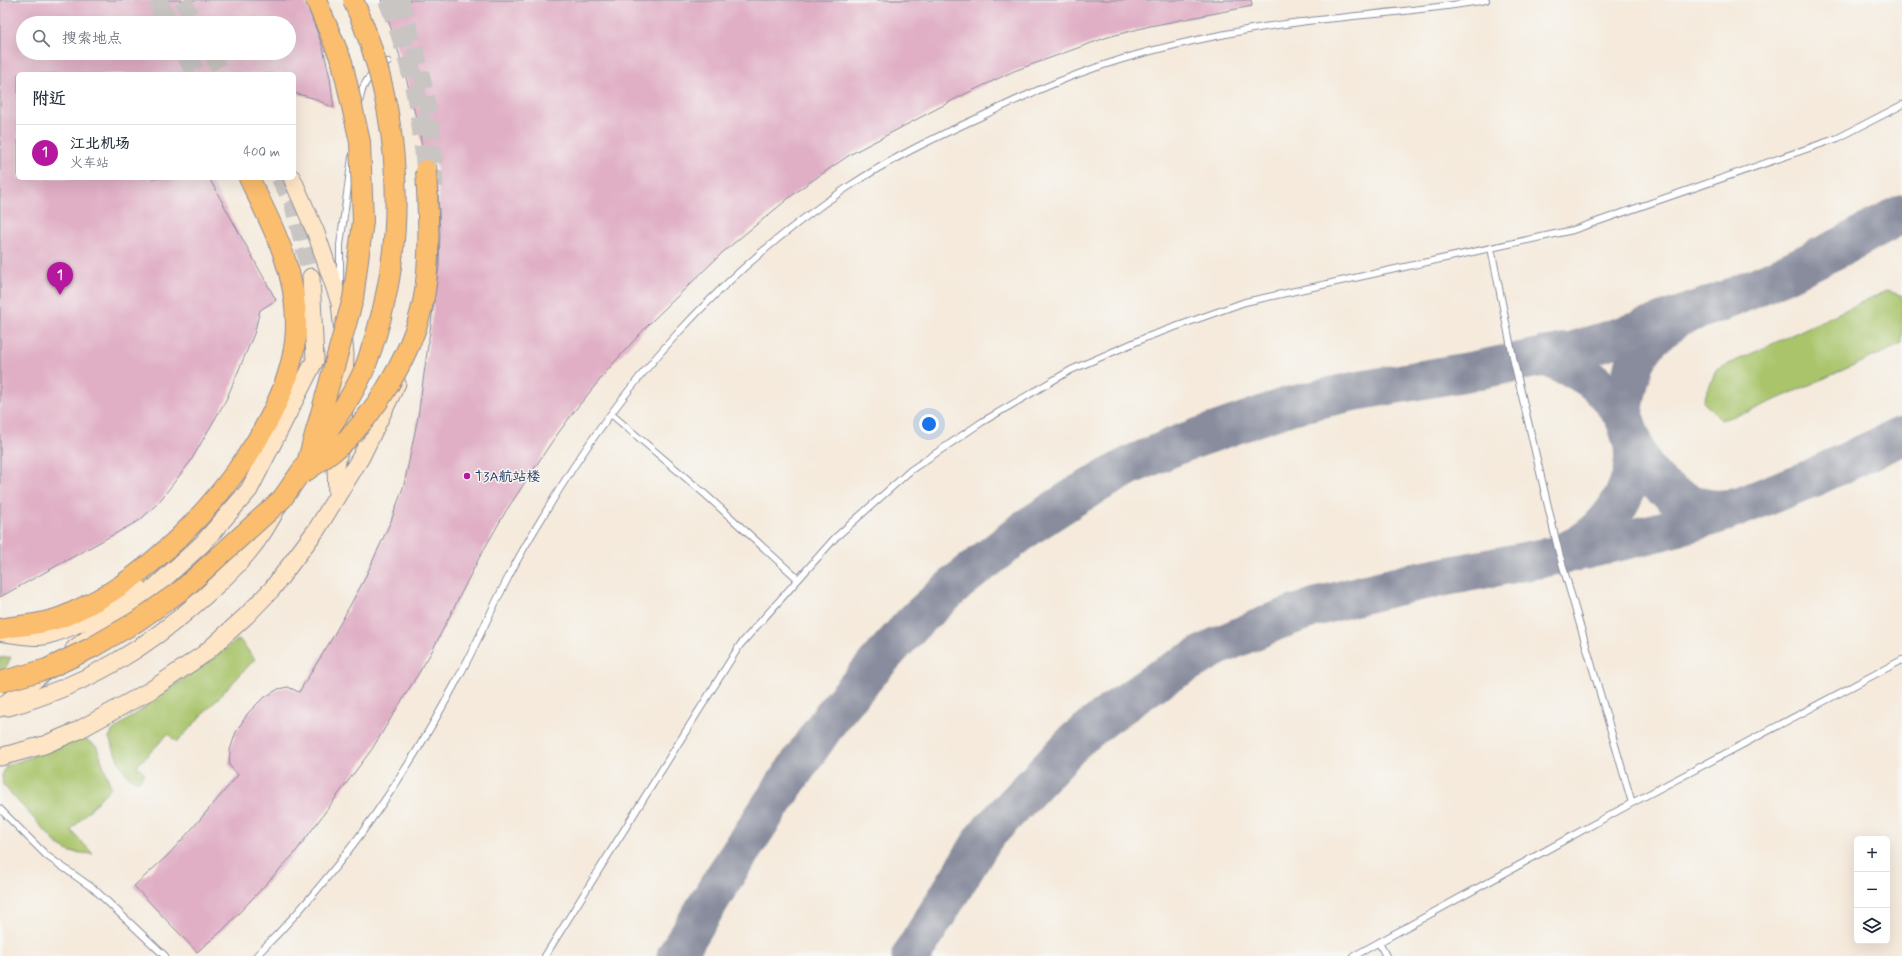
<!DOCTYPE html>
<html lang="zh">
<meta charset="utf-8">
<style>
:root{--surface:#fff;--page:#f2f2f3;--text:#1f2937;--muted:#747a83;--line:#e0e1e3;--accent:#b5179e}
body{margin:0;font-family:Mynerve,"LXGW WenKai TC",sans-serif;background:var(--page);color:var(--text)}
.controls{position:absolute;right:12px;bottom:12px;display:grid;overflow:hidden;border-radius:6px;box-shadow:0 4px 16px #0002}
.controls button{width:36px;height:36px;display:grid;place-items:center;padding:0;border:0;border-bottom:1px solid var(--line);background:var(--surface);color:var(--text);font:20px sans-serif}
.you{position:absolute;left:929px;top:424px;width:14px;height:14px;margin:-10px;border:3px solid #fff;border-radius:50%;background:#1a73e8;box-shadow:0 0 0 6px #1a73e833}
.badge{display:grid;place-items:center;width:26px;height:26px;border-radius:50%;background:var(--accent);color:#fff;font-size:13px;font-weight:700}
.pin{position:absolute;translate:-50% -33px;filter:drop-shadow(0 1px 2px #0008)}
.pin::after{content:'';position:absolute;top:21px;width:14px;height:12px;background:inherit;clip-path:polygon(0 0,100% 0,50% 100%)}
.list{margin:0;padding:0;list-style:none}
h2{display:flex;justify-content:space-between;align-items:center;height:52px;margin:0;padding:0 16px;font-size:17px}
h2 small{font-size:13px;font-weight:400;color:var(--muted)}
.list li{display:grid;grid-template-columns:26px 1fr auto;gap:12px;align-items:center;box-sizing:border-box;height:56px;padding:0 16px;border-top:1px solid var(--line)}
.list b{display:block;font-size:15px;white-space:nowrap}
.list p{margin:0;font-size:13px;white-space:nowrap;color:var(--muted)}
.list em{font-size:13px;font-style:normal;color:var(--muted)}
.icon{flex:none;width:22px;height:22px;fill:none;stroke:currentColor;stroke-width:2;stroke-linecap:round;stroke-linejoin:round}
.map{position:relative;flex:none;width:1902px;height:956px;overflow:hidden}
.search{position:absolute;background:var(--surface);box-shadow:0 4px 16px #0002;left:16px;top:16px;width:280px;height:44px;display:flex;align-items:center;gap:10px;box-sizing:border-box;padding:0 14px;border-radius:22px;color:var(--muted);font-size:15px}
.panel{position:absolute;background:var(--surface);box-shadow:0 4px 16px #0002;left:16px;top:72px;width:280px;height:108px;border-radius:6px}
.map>svg:first-child{display:block}
.green{fill:#a9c46b;stroke:#627a64}
.lines{fill:none;stroke-linecap:round;stroke-linejoin:round}
.taxiway{stroke:#888c9d;stroke-width:39}
.building{fill:#e0aec5;fill-rule:evenodd}
.secondary-tunnel{stroke:#c9c5c3;stroke-width:17;stroke-dasharray:17 8;stroke-linecap:butt}
.trunk-tunnel{stroke:#c9c5c3;stroke-width:20;stroke-dasharray:20 10;stroke-linecap:butt}
.service-casing{stroke:#888c9d;stroke-width:8}
.secondary-casing{stroke:#888c9d;stroke-width:19}
.trunk-casing{stroke:#888c9d;stroke-width:22}
.service{stroke:#fff;stroke-width:6}
.secondary{stroke:#fde5c5;stroke-width:17}
.trunk{stroke:#fbbd6e;stroke-width:20}
.trunk-bridge-casing{stroke:#888c9d;stroke-width:22;stroke-linecap:butt}
.trunk-bridge{stroke:#fbbd6e;stroke-width:20}
.poi-dot{fill:#b5179e;stroke:#f6f6f2;stroke-width:1.5}
.labels{text-anchor:middle;stroke-width:3;stroke-linejoin:round;paint-order:stroke}
.poi-label{font-size:14px;fill:#1b2f5e;stroke:#f6f6f2;text-anchor:start}
</style>
<div class="map">
<svg width="1902" height="956" viewBox="0 0 1902 956">
<rect width="100%" height="100%" fill="#f6f6f2"/>
<filter id="ink" filterUnits="userSpaceOnUse"><feTurbulence type="fractalNoise" baseFrequency=".025" numOctaves="2"/><feDisplacementMap in="SourceGraphic" scale="8" xChannelSelector="R" yChannelSelector="G"/><feConvolveMatrix kernelMatrix="1 2 1 2 8 2 1 2 1" color-interpolation-filters="sRGB"/></filter>
<filter id="wash" filterUnits="userSpaceOnUse"><feTurbulence type="fractalNoise" baseFrequency=".012" numOctaves="4" result="noise"/><feDisplacementMap in="SourceGraphic" scale="16" xChannelSelector="R" yChannelSelector="G"/><feGaussianBlur stdDeviation="0.9" result="paint"/><feColorMatrix in="noise" values="0 0 0 0 0 0 0 0 0 0 0 0 0 0 0 0 0 1.4 0 .05"/><feComposite in="paint" operator="in"/></filter>
<g filter="url(#wash)">
<rect width="100%" height="100%" fill="#f5eadc"/>
<path class="green" d="M1886 291 1902 295V344L1748 412 1721 420 1703 402 1716 370Z
M239 639 255 659 177 742 168 734 137 766 145 773 138 782C121 776 116 753 109 738L112 731Z
M11 657 0 679V658Z
M85 739 97 747 111 787 71 830 93 854 70 852 58 845 3 785 2 776 6 766 73 741Z"/>
<g class="lines">
<path class="taxiway" d="M1544 356C1565 366 1586 372 1602 389 1609 397 1617 406 1623 416 1628 425 1630 437 1634 447 1644 473 1663 492 1688 502 1701 508 1717 511 1730 508
M1623 416C1628 378 1635 343 1672 323
M1570 549C1610 531 1643 480 1631 436
M676 956 724 877 781 790 832 716 876 664 913 623 958 582 1028 527 1079 494 1131 465 1180 444 1289 406 1351 392 1472 371 1573 351 1638 331 1726 300 1765 283 1839 248 1902 214
M911 956 985 836 1076 740 1108 715 1159 679 1218 646 1274 622 1316 607 1360 595 1406 584 1585 550 1662 531 1729 511 1812 478 1902 436"/>
</g>
<g id="blocks">
<path class="building" d="M0 0H305L323 48 330 78 334 108 313 98 294 93V74H18V178H209L276 300 260 310 254 334 226 400 190 462 158 503 140 520 0 597ZM23 23H289V53H23Z
M381 0H1251L1252 6 1150 26 1108 37 1014 71 959 97 851 154 800 189 723 252 648 325 611 366 576 409 551 443 506 511 479 558 431 653 372 749 294 854 224 929 197 952 134 886 167 856 190 831 238 775 229 765 230 750 236 732 248 713 262 699 278 689 288 687 299 692 330 642 364 580 391 521 404 485 418 417 439 266 440 233 437 169 436 164 432 160 424 159 419 130 405 73 393 34Z"/>
</g>
</g>
<g filter="url(#ink)">
<use href="#blocks" fill-opacity="0" stroke="#888c9d" stroke-width="1"/>
<g class="lines">
<path class="secondary-tunnel" d="M182 0 195 23
M400 0C421 59 434 124 435 187
M211 53 222 74
M279 178 292 202 311 277"/>
<path class="trunk-tunnel" d="M157 0 169 23
M388 0C410 54 422 112 426 170
M185 53 197 74"/>
<g class="service-casing">
<path id="service" d="M359 104C362 81 370 75 388 62
M340 283V245L352 157
M611 414 706 495 798 579
M1632 803 1902 660
M0 809 47 856 94 889 165 956
M1379 943 1386 956
M256 956C338 875 402 783 456 682 475 648 490 612 508 578 519 556 532 534 545 513 620 385 723 270 848 187 890 159 934 138 980 117 1022 97 1065 77 1110 63 1149 50 1190 41 1231 33 1315 16 1401 15 1486 0
M545 956 740 645 835 538 911 470 982 422 1071 370 1147 337 1245 302 1573 230 1838 138 1902 105
M1354 956 1632 803 1559 553 1514 362 1491 248"/>
</g>
<g class="secondary-casing">
<path id="secondary" d="M292 178 316 233 340 303 345 354 343 429 336 467 337 495
M4 633C16 634 33 638 44 636 78 628 109 607 138 588
M74 649 154 588 202 544 249 490 315 360 311 277
M8 707C86 685 145 650 205 596 237 567 260 543 279 504
M0 708 47 670
M0 757 44 745 77 731 151 690 204 654 246 616 272 589 317 529 361 457 397 383"/>
</g>
<g class="trunk-casing">
<path id="trunk" d="M0 629C22 625 48 624 69 614 86 606 104 597 120 586 194 537 296 418 296 325 296 269 273 227 249 178"/>
</g>
<use href="#service" class="service"/>
<use href="#secondary" class="secondary"/>
<use href="#trunk" class="trunk"/>
<g class="trunk-bridge-casing">
<path id="trunk-bridge" d="M320 443C336 417 357 391 367 362 410 245 404 114 353 0
M302 474C320 461 339 449 354 432 385 398 416 343 424 297 431 255 428 211 426 170
M0 682 47 669 91 648 136 622 183 589 282 499 307 463 353 299 363 221 360 142 342 62 316 0"/>
</g>
<use href="#trunk-bridge" class="trunk-bridge"/>
</g>
</g>
<circle class="poi-dot" cx="467" cy="476" r="4"/>
<g class="labels">
<g class="poi-label">
<text x="475" y="481">T3A航站楼</text>
</g>
</g>
</svg>
<div class="controls">
<button>+</button>
<button>−</button>
<button><svg class="icon" aria-label="layers" viewBox="0 0 24 24"><path d="M12 4l9 5-9 5-9-5zM3 14l9 5 9-5"/></svg></button>
</div>
<div class="you"></div>
<div class="pin badge" style="left:60px;top:295px">1</div>
<div class="search"><svg class="icon" aria-label="search" viewBox="0 0 24 24"><circle cx="10" cy="10" r="6"/><path d="M15 15l6 6"/></svg>搜索地点</div>
<section class="panel">
<h2>附近<small></small></h2>
<ul class="list">
<li><span class="badge">1</span><div><b>江北机场</b><p>火车站</p></div><em>400 m</em></li>
</ul>
</section>
</div>
